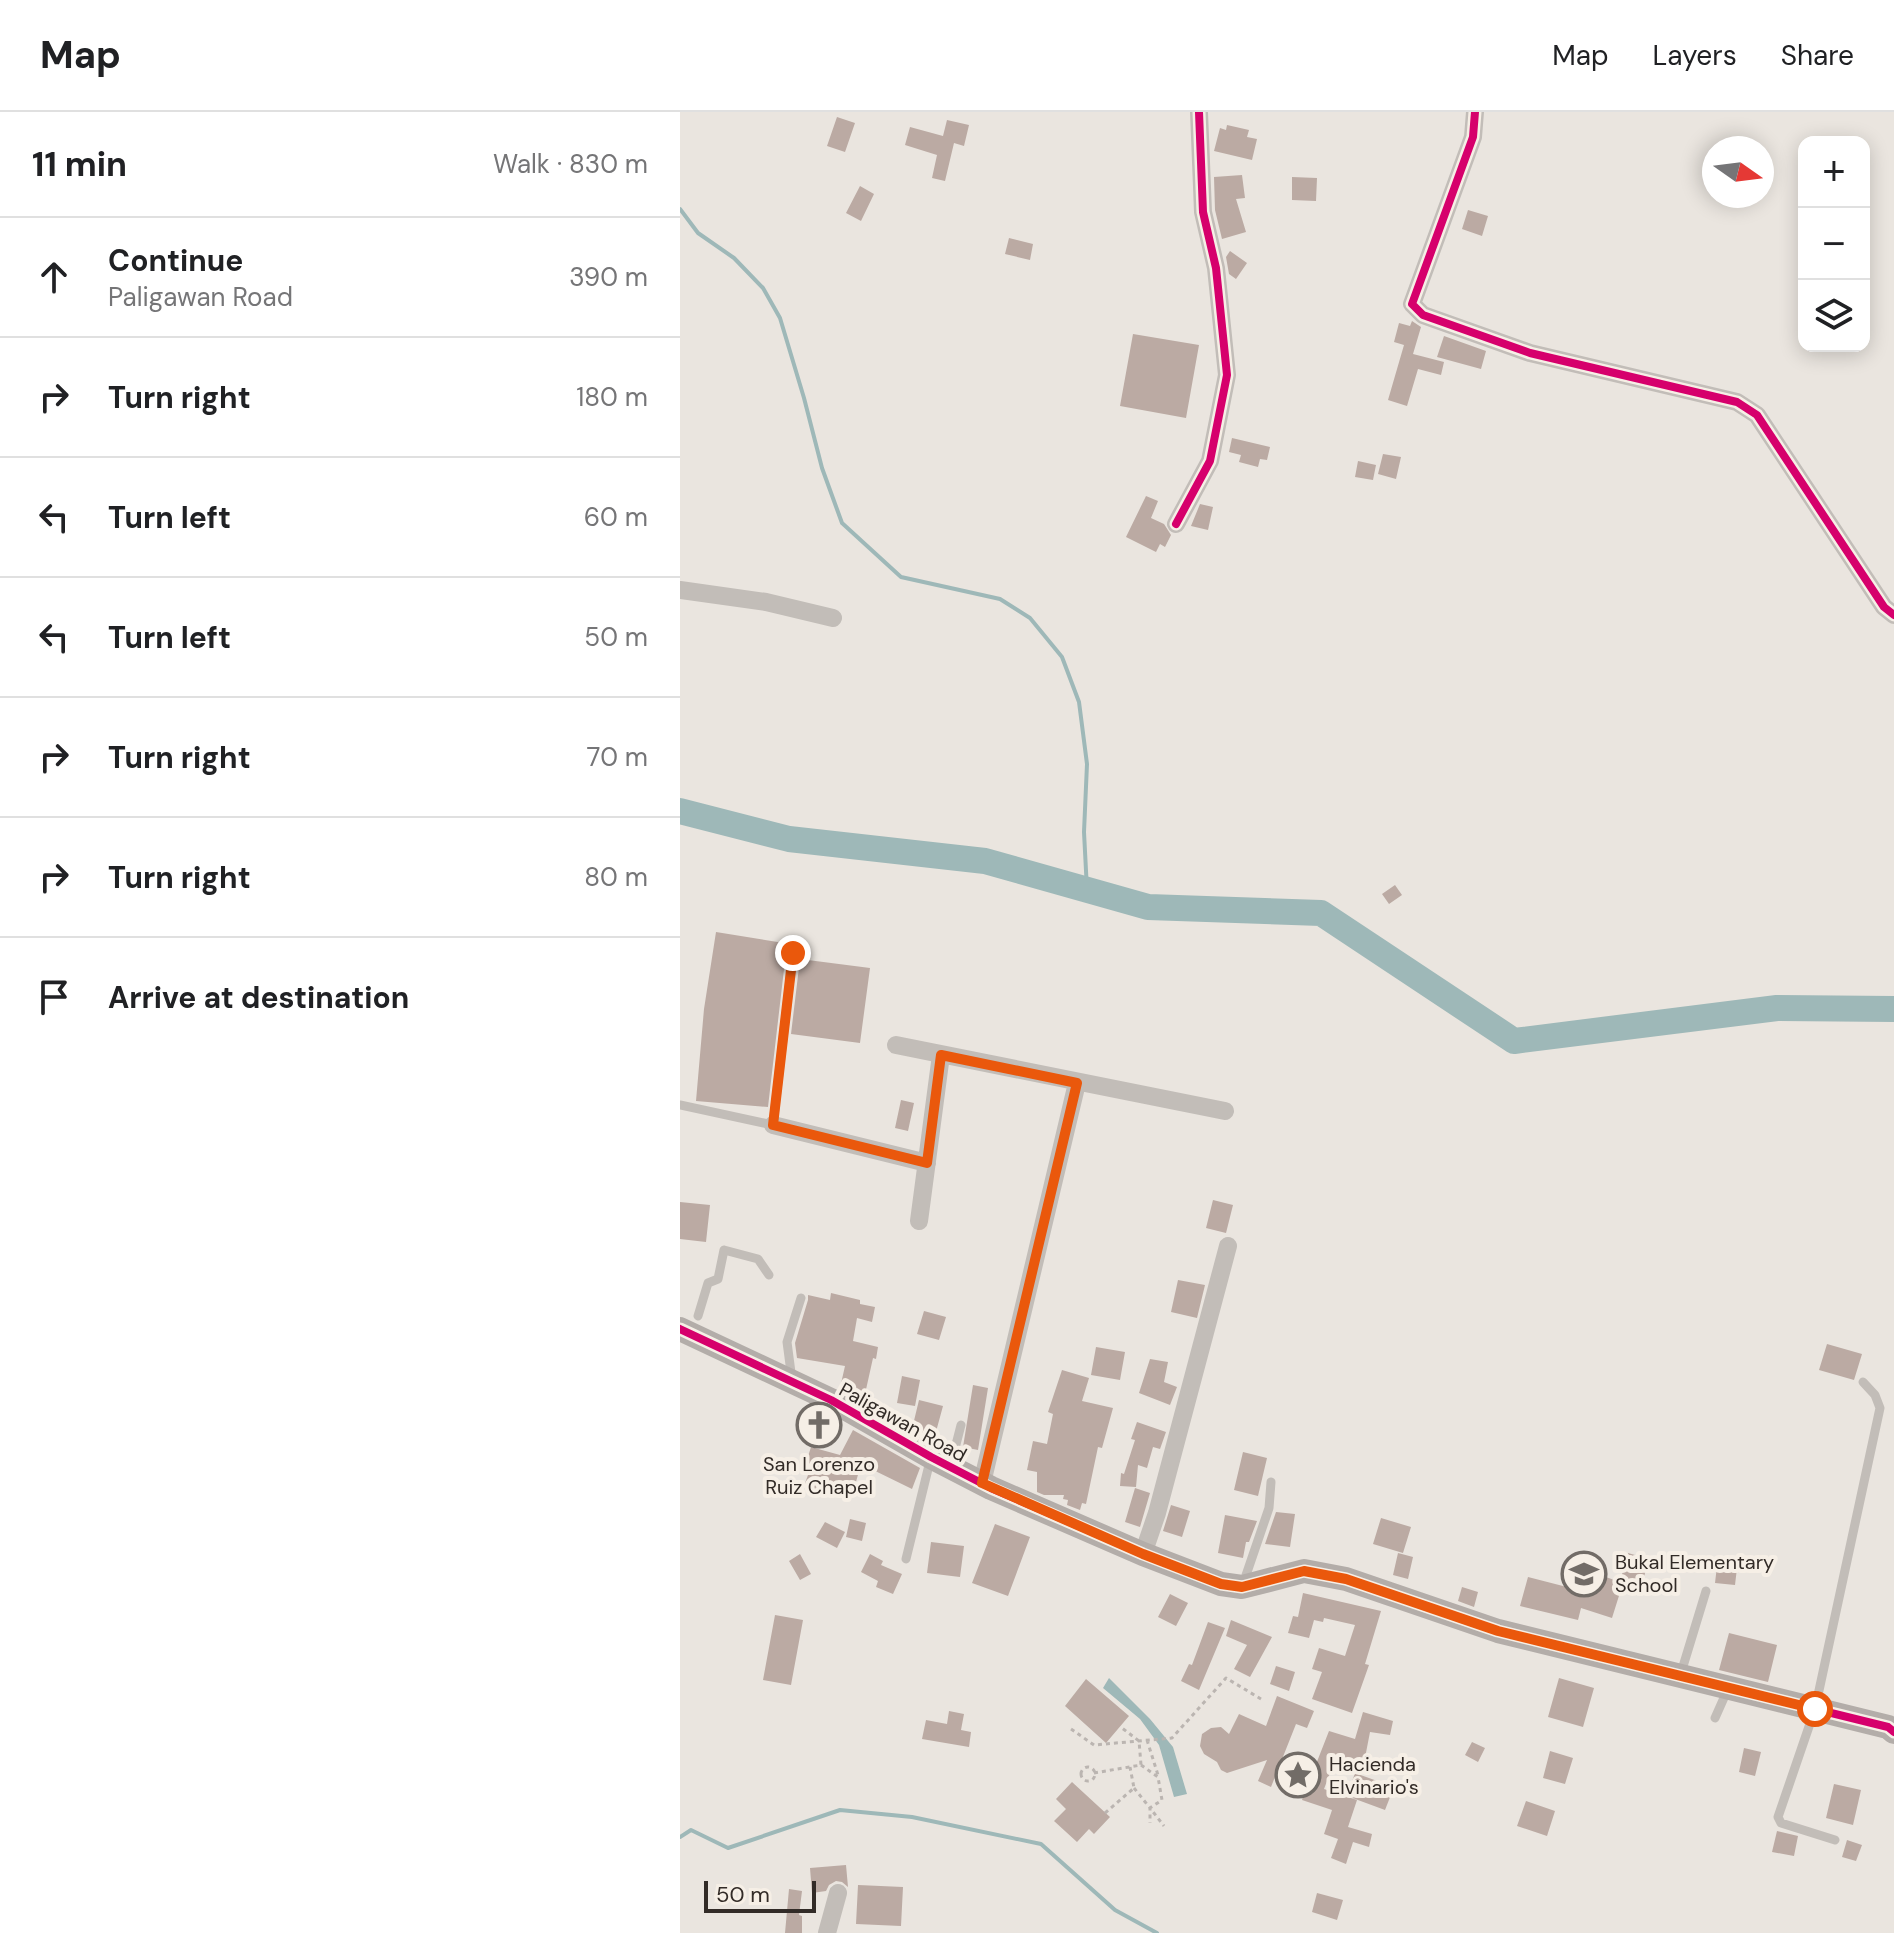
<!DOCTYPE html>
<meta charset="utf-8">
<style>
:root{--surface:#fff;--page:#f2f2f2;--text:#202124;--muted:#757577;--line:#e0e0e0}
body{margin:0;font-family:"DM Sans",sans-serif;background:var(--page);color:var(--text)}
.controls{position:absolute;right:24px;top:24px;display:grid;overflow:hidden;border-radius:16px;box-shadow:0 4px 20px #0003}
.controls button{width:72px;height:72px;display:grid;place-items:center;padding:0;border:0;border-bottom:2px solid var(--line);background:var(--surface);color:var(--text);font:40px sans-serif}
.compass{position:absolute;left:1022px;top:24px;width:72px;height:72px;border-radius:50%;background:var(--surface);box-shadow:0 4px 20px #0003;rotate:104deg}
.scale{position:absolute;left:24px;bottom:20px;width:112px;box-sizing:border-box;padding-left:8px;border:4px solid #322b27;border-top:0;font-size:22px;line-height:28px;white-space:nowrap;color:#322b27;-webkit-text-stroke:6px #f6efe6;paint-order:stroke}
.stop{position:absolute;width:24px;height:24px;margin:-18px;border:6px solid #ea580c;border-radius:50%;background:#fff}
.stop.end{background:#ea580c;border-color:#fff;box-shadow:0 2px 8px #0008}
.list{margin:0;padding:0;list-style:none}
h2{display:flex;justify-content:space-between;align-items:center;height:104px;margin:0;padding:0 32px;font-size:34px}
h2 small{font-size:26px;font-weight:400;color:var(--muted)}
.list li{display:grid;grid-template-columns:52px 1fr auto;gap:24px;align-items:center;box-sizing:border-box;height:120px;padding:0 32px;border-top:2px solid var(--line)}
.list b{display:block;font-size:30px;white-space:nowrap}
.list p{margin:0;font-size:26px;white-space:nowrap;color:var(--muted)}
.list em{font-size:26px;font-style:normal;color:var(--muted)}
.icon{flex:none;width:44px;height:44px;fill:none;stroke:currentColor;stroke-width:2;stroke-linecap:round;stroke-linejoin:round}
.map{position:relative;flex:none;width:1214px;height:1821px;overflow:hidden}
header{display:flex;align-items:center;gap:48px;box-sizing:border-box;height:112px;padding:0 40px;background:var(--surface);border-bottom:2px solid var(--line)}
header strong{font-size:38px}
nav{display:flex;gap:44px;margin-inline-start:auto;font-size:28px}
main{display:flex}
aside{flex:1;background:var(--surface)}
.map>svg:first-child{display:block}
.water{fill:#9eb8b8}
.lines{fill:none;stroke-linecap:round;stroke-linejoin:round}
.stream{stroke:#9eb8b8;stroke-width:4}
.river{stroke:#9eb8b8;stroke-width:26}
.building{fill:#bbaaa3}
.path{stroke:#bbb5b1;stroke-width:3;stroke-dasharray:4 4;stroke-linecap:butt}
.lane{stroke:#c2bdb8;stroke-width:9}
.street{stroke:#c2bdb8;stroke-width:18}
.secondary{stroke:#b3ada9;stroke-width:24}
.cycleway-casing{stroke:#f6efe6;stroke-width:13}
.cycleway{stroke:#d6006c;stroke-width:8}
.route{stroke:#ea580c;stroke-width:10}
.labels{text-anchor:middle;stroke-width:8;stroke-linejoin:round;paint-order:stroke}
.street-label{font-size:20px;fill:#322b27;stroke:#f6efe6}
.poi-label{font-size:20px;fill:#322b27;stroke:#f6efe6;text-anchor:start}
</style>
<header>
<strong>Map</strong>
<nav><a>Map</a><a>Layers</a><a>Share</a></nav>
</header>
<main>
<aside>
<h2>11 min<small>Walk · 830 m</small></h2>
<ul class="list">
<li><svg class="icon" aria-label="ahead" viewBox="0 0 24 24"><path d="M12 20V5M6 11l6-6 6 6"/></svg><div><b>Continue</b><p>Paligawan Road</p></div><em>390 m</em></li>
<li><svg class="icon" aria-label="right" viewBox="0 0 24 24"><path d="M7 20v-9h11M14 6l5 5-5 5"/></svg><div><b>Turn right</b></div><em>180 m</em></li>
<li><svg class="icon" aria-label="left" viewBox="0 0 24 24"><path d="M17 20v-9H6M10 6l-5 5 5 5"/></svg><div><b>Turn left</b></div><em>60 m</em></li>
<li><svg class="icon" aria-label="left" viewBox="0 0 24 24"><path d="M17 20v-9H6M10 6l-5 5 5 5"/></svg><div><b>Turn left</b></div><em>50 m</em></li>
<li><svg class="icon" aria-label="right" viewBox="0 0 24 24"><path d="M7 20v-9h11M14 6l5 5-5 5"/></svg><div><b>Turn right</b></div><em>70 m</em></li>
<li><svg class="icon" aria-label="right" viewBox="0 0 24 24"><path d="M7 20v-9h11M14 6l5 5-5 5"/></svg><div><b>Turn right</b></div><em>80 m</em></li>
<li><svg class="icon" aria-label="arrive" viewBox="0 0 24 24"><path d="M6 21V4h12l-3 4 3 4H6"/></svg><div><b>Arrive at destination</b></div></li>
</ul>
</aside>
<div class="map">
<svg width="1214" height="1821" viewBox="0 0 1214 1821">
<rect width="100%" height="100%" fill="#eae5df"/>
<path class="water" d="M429 1566 470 1607 493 1635 507 1682 494 1685 479 1633 460 1607 423 1576Z"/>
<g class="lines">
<path class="stream" d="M0 97 18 121 54 146 83 176 100 206 124 286 142 356 162 411 221 465 320 487 350 506 382 545 399 590 407 652 404 720 407 778
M0 1725 11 1718 48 1736 160 1698 232 1705 361 1732 435 1798 477 1821"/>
<path class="river" d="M0 699 109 727 305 749 468 795 641 801 834 929 1097 896 1214 897"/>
</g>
<path class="building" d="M157 5 175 11 165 40 147 34Z
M267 8 289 13 284 34 274 31 265 69 252 66 257 43 225 33 230 15 263 24Z
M547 13 569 18 567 25 577 27 572 48 534 39 540 16 546 18Z
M562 63 565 86 556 87 566 120 542 127 535 98 534 65Z
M612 65 637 66 636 89 612 88Z
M180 74 194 82 181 109 166 101Z
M788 98 808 104 802 124 782 117Z
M329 126 353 132 350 148 325 142Z
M550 139 567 151 556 167 549 162 546 145Z
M732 209 741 215 733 242 764 250 761 263 738 257 727 294 708 288 724 233 714 230 719 211 730 214Z
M453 222 519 233 506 306 440 294Z
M764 224 806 239 801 257 757 245Z
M552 326 590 335 587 348 580 347 578 355 559 350 561 343 549 340Z
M703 342 721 345 716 367 698 362Z
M678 349 696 353 693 368 675 365Z
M466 384 478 389 471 406 484 412 491 423 485 435 480 432 476 440 446 425Z
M520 392 533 395 528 418 511 414Z
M715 773 722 783 709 792 702 782Z
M36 820 110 832 106 840 88 995 16 989 24 897Z
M120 847 190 856 180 931 111 922Z
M221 988 234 991 228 1019 215 1016Z
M533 1088 553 1093 546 1121 526 1116Z
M0 1090 30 1093 26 1130 0 1127Z
M498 1168 525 1173 517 1206 491 1200Z
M151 1181 180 1188V1192L195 1195 192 1210 177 1206 173 1229 198 1235 196 1247 193 1246 185 1282 160 1276 165 1254 117 1246 115 1231 128 1188V1183L150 1188Z
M244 1199 266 1205 259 1228 237 1222Z
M1147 1232 1182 1242 1174 1268 1139 1258Z
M416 1235 445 1240 440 1268 411 1263Z
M470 1247 488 1250 484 1270 497 1275 490 1293 459 1281Z
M382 1258 409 1266 402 1289 433 1296 422 1336 418 1335 406 1392 402 1391 400 1398 387 1393 388 1388 383 1387 384 1383H364L357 1380V1360L347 1358 353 1329 367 1332 373 1302 368 1300Z
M222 1264 240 1268 235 1294 217 1291Z
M293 1273 308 1276 298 1338 283 1335Z
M239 1288 263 1294 254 1327 232 1317Z
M136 1297 150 1305 141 1332 127 1327Z
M457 1310 486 1320 480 1337 473 1335 467 1356 458 1353 456 1375 440 1374 441 1361 444 1362 455 1328 451 1327Z
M173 1318 240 1356 232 1377 181 1352 172 1384 143 1377 142 1380 124 1374 132 1352 126 1351 131 1335 160 1343Z
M563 1340 587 1346 578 1384 554 1378Z
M455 1376 470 1381 460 1415 445 1410Z
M491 1393 510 1399 502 1425 483 1419Z
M596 1400 615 1402 610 1435 585 1432Z
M545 1403 577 1409 569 1430H566L563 1446 538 1441Z
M701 1406 731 1415 723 1441 693 1432Z
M170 1407 186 1411 182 1429 166 1425Z
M145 1410 165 1420 157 1436 136 1425Z
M315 1412 350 1425 328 1484 292 1471Z
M251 1430 284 1434 280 1465 247 1461Z
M718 1441 733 1445 728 1467 713 1463Z
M948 1441 969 1447 962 1472 941 1466Z
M120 1442 131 1462 120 1468 109 1449Z
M190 1442 203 1449 201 1453 222 1462 213 1482 196 1475 198 1469 181 1460Z
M1037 1454 1057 1456 1055 1473 1035 1471Z
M920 1463 943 1471 932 1506 901 1496 898 1508 840 1494 848 1465 914 1482Z
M782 1475 798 1480 794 1495 778 1489Z
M623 1481 701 1499 685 1552 689 1553 672 1601 632 1587 642 1560 632 1557 639 1536 665 1544 675 1513 644 1506 643 1510 634 1508 629 1526 608 1521 613 1504 618 1505Z
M490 1482 508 1491 496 1514 478 1505Z
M95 1503 123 1508 111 1573 83 1568Z
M551 1508 592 1525 570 1565 554 1557 567 1533 546 1524Z
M528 1510 545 1516 519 1578 501 1569 509 1552 512 1553Z
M1049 1521 1097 1533 1088 1570 1039 1558Z
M596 1554 615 1560 609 1579 590 1572Z
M879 1566 914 1576 903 1615 868 1605Z
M406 1567 449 1604 426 1631 385 1594Z
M597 1584 634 1599 627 1616 616 1612 591 1675 578 1669 587 1648 547 1661 541 1658 537 1650 524 1642 520 1634 522 1622 531 1616 541 1615 549 1622 559 1602 586 1614Z
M269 1599 284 1602 281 1618 291 1620 289 1635 242 1627 246 1608 267 1612Z
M683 1600 713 1609 710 1623 690 1620 684 1651 656 1645 644 1677 677 1688 668 1715 692 1722 689 1735 673 1730 666 1752 651 1746 658 1727 644 1722 652 1698 622 1688 649 1619 675 1627Z
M792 1630 805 1636 798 1650 785 1643Z
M1064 1636 1081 1640 1075 1664 1059 1660Z
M870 1639 893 1646 885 1672 863 1666Z
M675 1661 714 1675 705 1698 667 1684Z
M392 1670 430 1705 414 1722 409 1717 397 1730 374 1709 386 1697 376 1687Z
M1154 1672 1181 1678 1173 1713 1146 1706Z
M846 1689 875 1699 867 1724 837 1714Z
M1097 1719 1118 1724 1114 1744 1092 1740Z
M1167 1728 1182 1733 1176 1749 1162 1745Z
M166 1753 168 1775 162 1770 156 1769 149 1773 146 1779 132 1781 130 1756Z
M178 1773 223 1775 221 1814 176 1812Z
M109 1777 122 1779 119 1803 122 1804V1821H105Z
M637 1781 663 1788 657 1808 632 1800Z"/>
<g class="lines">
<path class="path" d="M391 1617 414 1633 492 1626 546 1566 581 1587
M467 1628 478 1663
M461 1653 478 1665 482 1688 470 1696 484 1714
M401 1662a7 7 0 1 1 14 0a7 7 0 1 1-14 0Z
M414 1661 461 1653 459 1629 442 1616
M454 1676 470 1696V1711
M425 1701 454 1676 450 1655"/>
<path class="lane" d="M0 993 93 1013 113 841
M18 1204 28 1171 38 1167 44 1138 78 1147 89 1163
M112 1268 107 1230 121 1186
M271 1352 281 1313
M226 1447 250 1349
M563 1472 589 1396 591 1370
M1001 1561 1026 1479
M1035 1606 1047 1579
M1155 1728 1101 1711 1098 1705 1135 1597 1200 1296 1195 1283 1183 1270"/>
<path class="street" d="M795 0 793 25 732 192 743 203 850 241 1057 290 1077 303 1204 495 1214 503
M496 412 530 349 547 263 536 156 523 100 519 0
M0 478 86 490 153 506
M216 933 545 999
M93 1013 247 1051
M239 1109 261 943
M302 1371 397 971
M463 1442 477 1401 548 1134
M147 1821 158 1781"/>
<path class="secondary" d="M0 1217 151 1288 251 1345 311 1376 463 1442 541 1472 562 1475 624 1459 666 1467 818 1519 1208 1615 1214 1620"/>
<g class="cycleway-casing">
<path id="cycleway" d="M795 0 793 25 732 192 743 203 850 241 1057 290 1077 303 1204 495 1214 503
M496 412 530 349 547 263 536 156 523 100 519 0
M0 1217 151 1288 251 1345 311 1376 463 1442 541 1472 562 1475 624 1459 666 1467 818 1519 1208 1615 1214 1620"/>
</g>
<use href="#cycleway" class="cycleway"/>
</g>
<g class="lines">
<path class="route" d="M113 841 93 1013 247 1051 261 943 397 971 302 1371 463 1442 541 1472 562 1475 624 1459 666 1467 818 1519 1135 1597"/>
</g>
<defs>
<g id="church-ring" transform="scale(2.3)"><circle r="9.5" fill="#f6efe6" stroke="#726c67" stroke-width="1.5"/><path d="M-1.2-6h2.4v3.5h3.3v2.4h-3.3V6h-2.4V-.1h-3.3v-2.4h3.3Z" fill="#726c67"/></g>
<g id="school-ring" transform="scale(2.3)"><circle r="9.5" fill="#f6efe6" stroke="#726c67" stroke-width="1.5"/><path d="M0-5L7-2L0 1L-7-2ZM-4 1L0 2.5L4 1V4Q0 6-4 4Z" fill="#726c67"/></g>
<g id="sight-ring" transform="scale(2.3)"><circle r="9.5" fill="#f6efe6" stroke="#726c67" stroke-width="1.5"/><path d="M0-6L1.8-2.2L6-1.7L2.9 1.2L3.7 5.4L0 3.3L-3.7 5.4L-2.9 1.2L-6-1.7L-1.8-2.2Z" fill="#726c67"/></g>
</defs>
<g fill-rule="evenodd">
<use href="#church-ring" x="139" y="1313"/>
<use href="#school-ring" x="904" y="1462"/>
<use href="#sight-ring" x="618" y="1663"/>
</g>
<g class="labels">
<g class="street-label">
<text transform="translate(223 1310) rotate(29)" y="7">Paligawan Road</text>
</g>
<g class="poi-label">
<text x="139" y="1359" text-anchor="middle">San Lorenzo<tspan x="139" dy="23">Ruiz Chapel</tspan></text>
<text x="935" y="1457">Bukal Elementary<tspan x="935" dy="23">School</tspan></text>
<text x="649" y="1659">Hacienda<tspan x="649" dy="23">Elvinario's</tspan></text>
</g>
</g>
</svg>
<div class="controls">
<button>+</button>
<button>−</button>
<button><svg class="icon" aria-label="layers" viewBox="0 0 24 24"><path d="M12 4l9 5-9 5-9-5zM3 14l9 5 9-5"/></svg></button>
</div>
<svg class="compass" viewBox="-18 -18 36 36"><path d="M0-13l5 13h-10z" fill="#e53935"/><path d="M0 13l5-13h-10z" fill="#757577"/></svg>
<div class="scale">50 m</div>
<div class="stop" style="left:1135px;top:1597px"></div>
<div class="stop end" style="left:113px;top:841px"></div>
</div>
</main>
